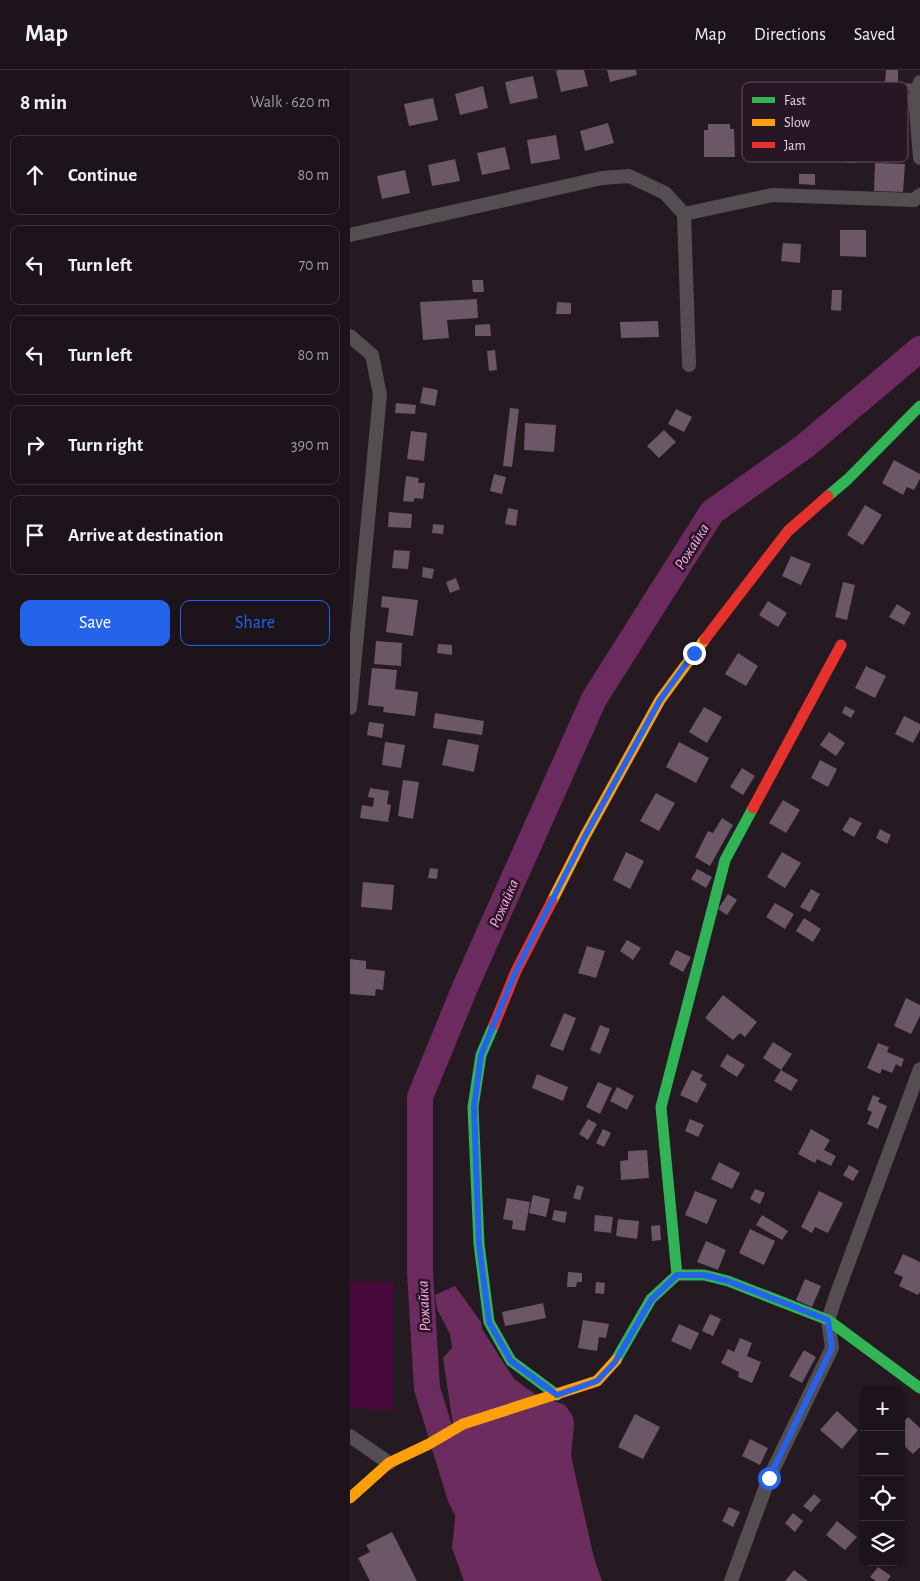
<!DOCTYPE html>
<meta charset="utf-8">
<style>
:root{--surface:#1c141a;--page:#292127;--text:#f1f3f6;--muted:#a09ea2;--line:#3a3339;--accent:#2563eb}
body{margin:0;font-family:"Alegreya Sans",sans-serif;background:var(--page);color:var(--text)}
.controls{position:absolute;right:15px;bottom:15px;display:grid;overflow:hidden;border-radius:10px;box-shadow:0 1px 4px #0004}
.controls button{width:45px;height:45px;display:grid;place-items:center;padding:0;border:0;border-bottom:1px solid var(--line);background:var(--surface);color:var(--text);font:25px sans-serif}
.stop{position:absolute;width:15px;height:15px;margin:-11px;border:4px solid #2563eb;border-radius:50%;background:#fff}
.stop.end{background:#2563eb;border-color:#fff;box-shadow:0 1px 5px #0008}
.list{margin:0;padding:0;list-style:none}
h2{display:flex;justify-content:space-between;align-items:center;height:65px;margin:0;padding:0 20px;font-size:21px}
h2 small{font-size:16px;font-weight:400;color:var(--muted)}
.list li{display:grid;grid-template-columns:32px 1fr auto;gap:15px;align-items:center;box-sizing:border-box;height:80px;margin:0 10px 10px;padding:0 10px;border:1px solid var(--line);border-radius:10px}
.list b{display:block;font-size:19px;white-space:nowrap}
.list em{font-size:16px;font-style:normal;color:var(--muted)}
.actions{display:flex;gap:10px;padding:15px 20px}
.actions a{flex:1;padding:11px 0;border:1px solid var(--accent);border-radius:10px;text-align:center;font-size:18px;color:var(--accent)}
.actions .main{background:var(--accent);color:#fff}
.icon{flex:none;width:28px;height:28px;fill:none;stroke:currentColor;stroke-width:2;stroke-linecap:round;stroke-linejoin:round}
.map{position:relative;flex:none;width:570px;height:1511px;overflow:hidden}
header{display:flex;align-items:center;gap:30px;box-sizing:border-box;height:70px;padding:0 25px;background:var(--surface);border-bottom:1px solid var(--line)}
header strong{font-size:24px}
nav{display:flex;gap:28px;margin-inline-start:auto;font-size:18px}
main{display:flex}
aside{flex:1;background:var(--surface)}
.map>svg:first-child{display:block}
.green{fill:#47093c}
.forest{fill:#6c2d5e}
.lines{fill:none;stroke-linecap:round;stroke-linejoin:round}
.river{stroke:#6c2b5e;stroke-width:26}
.building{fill:#6b5766}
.lane{stroke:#544e53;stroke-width:7}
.street{stroke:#544e53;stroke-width:14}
.fast{stroke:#30b455;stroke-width:11}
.slow{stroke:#ff9f0a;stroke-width:11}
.jam{stroke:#e5322d;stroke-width:11}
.route{stroke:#2563eb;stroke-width:6}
.labels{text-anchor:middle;stroke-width:5;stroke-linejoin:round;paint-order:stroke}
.water-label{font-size:16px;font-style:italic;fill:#faa9e4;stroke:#291625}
.key{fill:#291625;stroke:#62505e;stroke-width:1}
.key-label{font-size:14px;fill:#e6d8e2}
</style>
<header>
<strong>Map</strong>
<nav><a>Map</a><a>Directions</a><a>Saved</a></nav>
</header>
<main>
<aside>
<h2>8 min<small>Walk · 620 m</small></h2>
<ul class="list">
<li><svg class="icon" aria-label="ahead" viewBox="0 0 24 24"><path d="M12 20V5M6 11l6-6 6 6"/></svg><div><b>Continue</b></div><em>80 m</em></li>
<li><svg class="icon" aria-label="left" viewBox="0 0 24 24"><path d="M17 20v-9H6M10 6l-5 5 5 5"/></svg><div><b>Turn left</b></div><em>70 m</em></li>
<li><svg class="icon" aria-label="left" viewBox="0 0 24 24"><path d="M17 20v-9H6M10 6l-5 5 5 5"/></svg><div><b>Turn left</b></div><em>80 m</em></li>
<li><svg class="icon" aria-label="right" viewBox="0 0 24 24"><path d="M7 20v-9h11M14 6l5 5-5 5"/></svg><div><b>Turn right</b></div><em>390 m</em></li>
<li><svg class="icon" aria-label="arrive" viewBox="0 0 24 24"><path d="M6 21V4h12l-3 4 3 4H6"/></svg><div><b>Arrive at destination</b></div></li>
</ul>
<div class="actions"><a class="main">Save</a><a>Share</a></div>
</aside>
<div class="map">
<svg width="570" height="1511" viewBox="0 0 570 1511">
<rect width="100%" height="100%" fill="#251a22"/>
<path class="green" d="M0 1212H43V1340L0 1338Z"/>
<path class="forest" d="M105 1216 131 1252 132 1259 164 1309 185 1324 215 1335 223 1347 224 1354 221 1386 244 1488 252 1511H114L102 1478 110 1401 93 1288 102 1278 100 1264 87 1239 85 1225Z"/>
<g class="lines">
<path class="river" d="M152 1511 110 1426 77 1318 70 1203V1027L116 915 244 629 362 442 455 376 570 279"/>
</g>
<path class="building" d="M209 0H234L238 16 211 22 206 1Z
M257 0H286L287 5 260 12Z
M536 0H548V12H535Z
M183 6 188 28 160 34 155 12Z
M133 16 138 38 110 45 105 24Z
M83 28 88 50 59 56 54 34Z
M258 53 264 73 235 81 230 61Z
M358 54H380V59H384L385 87H354V60H358Z
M475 60 507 62 505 93 473 91Z
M206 65 210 89 181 94 177 70Z
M155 77 160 99 132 105 127 83Z
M105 89 110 111 82 116 78 95Z
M525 93 555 94 553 122 524 121Z
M55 100 60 123 32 129 27 106Z
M449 104H465V115L449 114Z
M490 160H516V187L490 186Z
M433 173 451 174 450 193 431 191Z
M122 210H133L134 222H123Z
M482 220H492L491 241 481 240Z
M127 229 128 248 97 250 99 268 73 270 70 232Z
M207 232 221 233V244H206Z
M308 251 309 267 271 268 270 252Z
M140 254 141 266H125V255Z
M145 280 147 300 139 301 137 281Z
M73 317 88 320 85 336 70 333Z
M46 333 66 335 65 344 45 343Z
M160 338 169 339 162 397 153 396Z
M326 339 342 347 334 362 318 354Z
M175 353 206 355 204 382 174 380Z
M314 360 326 372 309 388 297 376Z
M61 361 77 363 74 391 57 389Z
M544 390 570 404V409L564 420 557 417 553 425 532 413Z
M144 404 156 407 152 424 140 421Z
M56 406 69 408 68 413H75L73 429 65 428 63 432 53 431Z
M515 435 532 445 513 475 497 465Z
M158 438 168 440 166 456 155 454Z
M39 442 62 444 61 458 38 457Z
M83 454 94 455 93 464 82 463Z
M44 480 60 481 58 499 42 498Z
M441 486 461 494 451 515 432 506Z
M73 497 84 499 82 509 72 507Z
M106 508 110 519 100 523 96 512Z
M493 512 505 515 497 550 485 547Z
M32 526 68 530 63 566 36 562 39 538 31 537Z
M418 531 437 543 428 557 409 545Z
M547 534 561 543 554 555 539 547Z
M26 571 52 573 51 596 24 594Z
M88 574 102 575V585L87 583Z
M388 583 408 596 396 616 375 604Z
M516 596 536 606 525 628 505 618Z
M22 598 47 600 45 619 68 622 65 646 33 642 34 637 18 635Z
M495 636 505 641 501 648 492 643Z
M354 637 372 647 357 673 339 662Z
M85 643 134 651 132 665 83 658Z
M554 646 570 654V660L563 673 545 664Z
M19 652 34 654 32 668 17 665Z
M479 662 495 673 486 686 470 675Z
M98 669 129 675 124 702 92 695Z
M35 672 55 675 51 698 32 695Z
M329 672 359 688 346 713 316 697Z
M470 690 487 699 478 717 461 708Z
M392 698 405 706 393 725 380 717Z
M53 710 69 712 63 749 48 746Z
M20 718 39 721 37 734 41 735 38 752 10 748 12 735 23 737 24 728 18 727Z
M306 723 325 733 309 761 290 751Z
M433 730 450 740 436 763 419 753Z
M500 747 512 753 504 767 492 760Z
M372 748 383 755 360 796 345 787 358 761 363 763Z
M530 759 541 765 537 774 526 768Z
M276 782 294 791 280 819 263 810Z
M432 782 451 793 435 818 417 807Z
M80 798 88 799 87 809 78 808Z
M347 799 362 807 356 818 341 809Z
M13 812 44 815 42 840 11 837Z
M461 819 470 824 460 842 450 837Z
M378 824 387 830 377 845 368 839Z
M425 833 444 844 435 859 416 847Z
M454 848 471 859 463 872 446 861Z
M277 870 291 878 283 890 270 881Z
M237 876 255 881 246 908 228 903Z
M326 880 341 887 333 902 319 894Z
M0 889 16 891V899L35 901 33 920 26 919 25 926 0 924Z
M373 925 407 952 395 967 390 963 383 970 355 948Z
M556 928 570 935V946L561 964 544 956Z
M214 943 226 948 213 981 200 976Z
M250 955 260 959 250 984 240 980Z
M423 972 442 984 431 1000 413 988Z
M528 973 539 977 537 982 554 989 551 997 546 994 542 1003 532 999 530 1004 517 998Z
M377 984 395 995 387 1007 370 996Z
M342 1000 353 1005 350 1010 357 1014 347 1033 330 1025Z
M431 1000 448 1010 441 1021 424 1011Z
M187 1004 218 1017 213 1031 182 1018Z
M248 1012 262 1018 250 1044 236 1037Z
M267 1017 284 1026 277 1040 260 1031Z
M523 1025 530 1028 528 1032 537 1036 528 1059 517 1054 522 1042 517 1040Z
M238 1049 247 1054 238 1070 229 1064Z
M340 1049 354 1055 348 1067 335 1061Z
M253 1059 261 1063 254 1077 246 1073Z
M461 1059 480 1070 474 1080 486 1086 481 1096 467 1089 465 1093 448 1084Z
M297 1080 299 1108 271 1110 270 1091 278 1090V1081Z
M369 1092 390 1103 382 1119 361 1109Z
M499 1095 509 1101 503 1111 493 1105Z
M227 1115 234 1117 230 1130 223 1128Z
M405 1119 415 1123 410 1134 400 1129Z
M345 1121 367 1130 357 1154 335 1145Z
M469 1121 493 1133 478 1163 465 1157 462 1163 451 1157Z
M183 1125 200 1129 196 1147 179 1143Z
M157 1128 180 1132 175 1161 162 1159 163 1151 153 1149Z
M204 1140 217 1142 215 1153 202 1150Z
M245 1145 263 1147 261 1163 244 1161Z
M412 1145 438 1161 432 1170 406 1155Z
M268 1149 289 1151 287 1169 266 1166Z
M310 1155 311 1170 302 1171 301 1156Z
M400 1159 425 1171 414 1195 389 1183Z
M356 1171 376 1180 368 1200 347 1192Z
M553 1184 570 1192V1222L568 1225 549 1216 553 1207 544 1203Z
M218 1202 232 1203V1212H227L226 1217H217Z
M455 1209 471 1216 462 1237 446 1230Z
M246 1212 255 1213 254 1224 245 1223Z
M193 1233 196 1248 155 1256 152 1242Z
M360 1244 371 1249 363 1266 352 1261Z
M233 1250 259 1254 256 1268 249 1267 247 1281 228 1278Z
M329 1254 349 1263 341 1280 321 1271Z
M390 1268 402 1273 397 1286 411 1292 402 1313 388 1307 389 1302 371 1293 378 1279 384 1282Z
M454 1280 466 1287 452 1313 439 1306Z
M487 1341 508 1360 492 1379 470 1360Z
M285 1344 310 1357 293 1389 268 1377Z
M558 1347 570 1358V1377L563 1384 551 1373V1354Z
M400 1369 418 1378 410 1395 392 1386Z
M464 1424 471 1430 461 1442 453 1436Z
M379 1437 390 1442 383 1457 372 1451Z
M443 1443 453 1451 445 1462 435 1453Z
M487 1451 507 1467 495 1480 476 1465Z
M42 1462 67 1511H20L8 1488 20 1482 16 1475Z
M528 1497 541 1506 537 1511H526L520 1507Z
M444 1500 458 1511H435Z"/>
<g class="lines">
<path class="lane" d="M473 16 568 17"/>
<path class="street" d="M570 12 565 27 570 88
M334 144 422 125 564 130 570 125
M0 165 252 108 279 106 315 123 334 144 339 295
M0 266 22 285 30 325 0 638
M0 1366 39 1393
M381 1511 419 1408 482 1278 478 1250 486 1226 570 999"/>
<path class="fast" d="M478 426 498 409 570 336
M144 955 131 985 123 1037 129 1174 139 1252 161 1291 207 1325
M327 1205 311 1037 375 790 403 738
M266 1290 301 1229 327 1205H354L378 1211 478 1250 570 1318"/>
<path class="slow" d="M202 831 235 766 310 630 355 569
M0 1428 39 1393 79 1374 113 1354 247 1311 266 1290"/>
<path class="jam" d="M355 569 438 461 478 426
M403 738 491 575
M144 955 166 901 202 831"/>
</g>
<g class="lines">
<path class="route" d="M344 583 310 630 235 766 166 901 131 985 124 1037 129 1174 139 1252 161 1291 207 1325 247 1311 265 1292 301 1230 327 1205H354L378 1211 478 1250 482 1278 419 1408"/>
</g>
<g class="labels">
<g class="water-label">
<text transform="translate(341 476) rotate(-58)" y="6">Рожайка</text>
<text transform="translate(153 833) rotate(-66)" y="6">Рожайка</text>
<text transform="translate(73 1236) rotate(-93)" y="6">Рожайка</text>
</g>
</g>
<rect x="392" y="12" width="166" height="80" rx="8" class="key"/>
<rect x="402" y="27" width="23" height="6" fill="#30b455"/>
<rect x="402" y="49" width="23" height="7" fill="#ff9f0a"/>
<rect x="402" y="72" width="23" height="6" fill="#e5322d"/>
<g class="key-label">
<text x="434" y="35">Fast</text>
<text x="434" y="57">Slow</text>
<text x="434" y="80">Jam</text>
</g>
</svg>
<div class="controls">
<button>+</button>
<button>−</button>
<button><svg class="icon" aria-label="locate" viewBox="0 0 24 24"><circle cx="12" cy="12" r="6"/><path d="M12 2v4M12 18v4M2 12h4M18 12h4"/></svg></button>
<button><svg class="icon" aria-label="layers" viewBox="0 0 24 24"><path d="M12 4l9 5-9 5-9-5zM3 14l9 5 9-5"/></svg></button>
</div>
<div class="stop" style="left:419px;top:1408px"></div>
<div class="stop end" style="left:344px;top:583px"></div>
</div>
</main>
